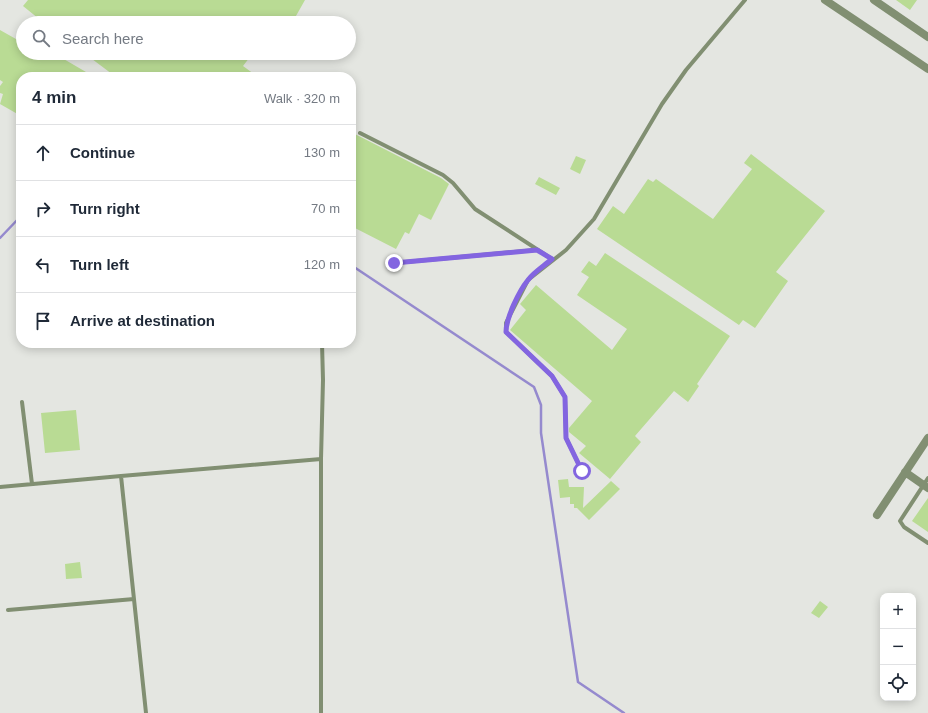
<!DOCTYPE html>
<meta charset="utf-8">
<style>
:root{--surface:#fff;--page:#f2f2f3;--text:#1f2937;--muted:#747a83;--line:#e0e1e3}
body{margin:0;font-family:Helvetica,sans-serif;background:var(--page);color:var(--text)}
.controls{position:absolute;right:12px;bottom:12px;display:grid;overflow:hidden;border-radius:8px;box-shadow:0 2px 10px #0003}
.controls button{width:36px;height:36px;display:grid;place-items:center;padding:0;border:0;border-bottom:1px solid var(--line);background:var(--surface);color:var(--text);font:20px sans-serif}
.stop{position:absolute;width:12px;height:12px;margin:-9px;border:3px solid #8365e0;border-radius:50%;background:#fff}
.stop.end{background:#8365e0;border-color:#fff;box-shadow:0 1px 4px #0008}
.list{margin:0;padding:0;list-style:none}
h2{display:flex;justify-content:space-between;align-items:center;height:52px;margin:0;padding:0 16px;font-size:17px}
h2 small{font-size:13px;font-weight:400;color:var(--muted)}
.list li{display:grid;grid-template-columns:26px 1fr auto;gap:12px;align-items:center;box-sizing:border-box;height:56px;padding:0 16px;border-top:1px solid var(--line)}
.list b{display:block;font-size:15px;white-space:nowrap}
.list em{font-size:13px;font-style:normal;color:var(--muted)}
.icon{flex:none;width:22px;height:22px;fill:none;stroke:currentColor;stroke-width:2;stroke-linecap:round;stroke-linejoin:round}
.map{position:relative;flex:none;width:928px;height:713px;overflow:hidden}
.search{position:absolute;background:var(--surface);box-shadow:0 2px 10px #0003;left:16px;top:16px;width:340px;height:44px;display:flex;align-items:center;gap:10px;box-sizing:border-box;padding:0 14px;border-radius:22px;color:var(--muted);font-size:15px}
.panel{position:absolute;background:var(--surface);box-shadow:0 2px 10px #0003;left:16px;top:72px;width:340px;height:276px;border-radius:16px}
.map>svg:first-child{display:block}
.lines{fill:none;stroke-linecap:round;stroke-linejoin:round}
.stream{stroke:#958ace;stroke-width:2.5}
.building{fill:#b9db94}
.lane{stroke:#818f72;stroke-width:4}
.street{stroke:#818f72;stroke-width:8}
.route{stroke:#8365e0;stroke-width:5}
</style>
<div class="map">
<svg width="928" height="713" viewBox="0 0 928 713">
<rect width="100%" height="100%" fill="#e4e6e1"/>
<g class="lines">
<path class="stream" d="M0 238 21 216
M351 265 534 387 541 405V433L578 682 624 713"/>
</g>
<path class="building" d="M28 0H305L292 23H44L23 6Z
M896 0H917L910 10Z
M0 30 23 43V53H60L64 55 62 58 86 72 82 77H21V116L0 104 3 94 0 93V86L3 82 0 80Z
M84 53H253L243 66 258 77H116Z
M351 132 441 178 449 184 431 220 419 214 409 234 405 232 396 249 351 226Z
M751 154 825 211 776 272 788 281 755 328 743 320 739 325 597 229 613 206 624 214 648 179 653 182 656 179 713 219 752 169 744 163Z
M576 156 586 160 580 174 570 169Z
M539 177 560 188 556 195 535 184Z
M605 253 730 336 697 384 699 386 688 402 674 391 635 436 641 442 610 479 579 453 586 446 569 432V428L592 401 510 330 526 310 520 304 536 285 612 350 627 329 577 295 589 277 581 272 589 261 596 266Z
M76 410 80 450 45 453 41 413Z
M568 479 569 487H584L583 508 611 481 620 489 589 520 577 508H574V504H570V497L560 498 558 480Z
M928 498V532L912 521Z
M80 562 82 578 66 579 65 564Z
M820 601 828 607 819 618 811 613Z"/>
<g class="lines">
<path class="lane" d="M360 133 443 175 453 183 475 209 552 259
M394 263 536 250
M22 402 32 484
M321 459 323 380 322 343
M582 471 566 438 565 397 552 376 506 332V323L528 280 566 250 594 219 662 104 686 70 745 0
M121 476 321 459V713
M928 478 900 521 904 527 928 543
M0 487 121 476 146 713
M8 610 134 599"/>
<path class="street" d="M825 0 928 69
M874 0 928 37
M905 472 928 488
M877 515 928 438"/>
</g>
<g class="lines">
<path class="route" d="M394 263 537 250 552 259C544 266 534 272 528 280 519 291 506 318 506 332L552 376 565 397 566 438 582 471"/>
</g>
</svg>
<div class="controls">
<button>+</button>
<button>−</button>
<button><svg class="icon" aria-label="locate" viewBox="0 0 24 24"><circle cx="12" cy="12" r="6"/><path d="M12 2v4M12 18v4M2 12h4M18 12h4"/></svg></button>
</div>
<div class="stop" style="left:582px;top:471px"></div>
<div class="stop end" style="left:394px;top:263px"></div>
<div class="search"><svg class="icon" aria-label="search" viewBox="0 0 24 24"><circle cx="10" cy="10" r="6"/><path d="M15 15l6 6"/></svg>Search here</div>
<section class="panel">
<h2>4 min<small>Walk · 320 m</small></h2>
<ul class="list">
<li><svg class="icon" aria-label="ahead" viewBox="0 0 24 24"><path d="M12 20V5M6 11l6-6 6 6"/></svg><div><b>Continue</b></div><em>130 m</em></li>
<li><svg class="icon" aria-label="right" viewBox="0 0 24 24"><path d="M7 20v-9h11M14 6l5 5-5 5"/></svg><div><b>Turn right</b></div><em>70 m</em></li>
<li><svg class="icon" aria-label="left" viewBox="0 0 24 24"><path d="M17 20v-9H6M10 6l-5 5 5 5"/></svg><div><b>Turn left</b></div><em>120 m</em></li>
<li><svg class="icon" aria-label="arrive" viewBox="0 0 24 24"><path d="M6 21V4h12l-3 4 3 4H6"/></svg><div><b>Arrive at destination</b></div></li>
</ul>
</section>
</div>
